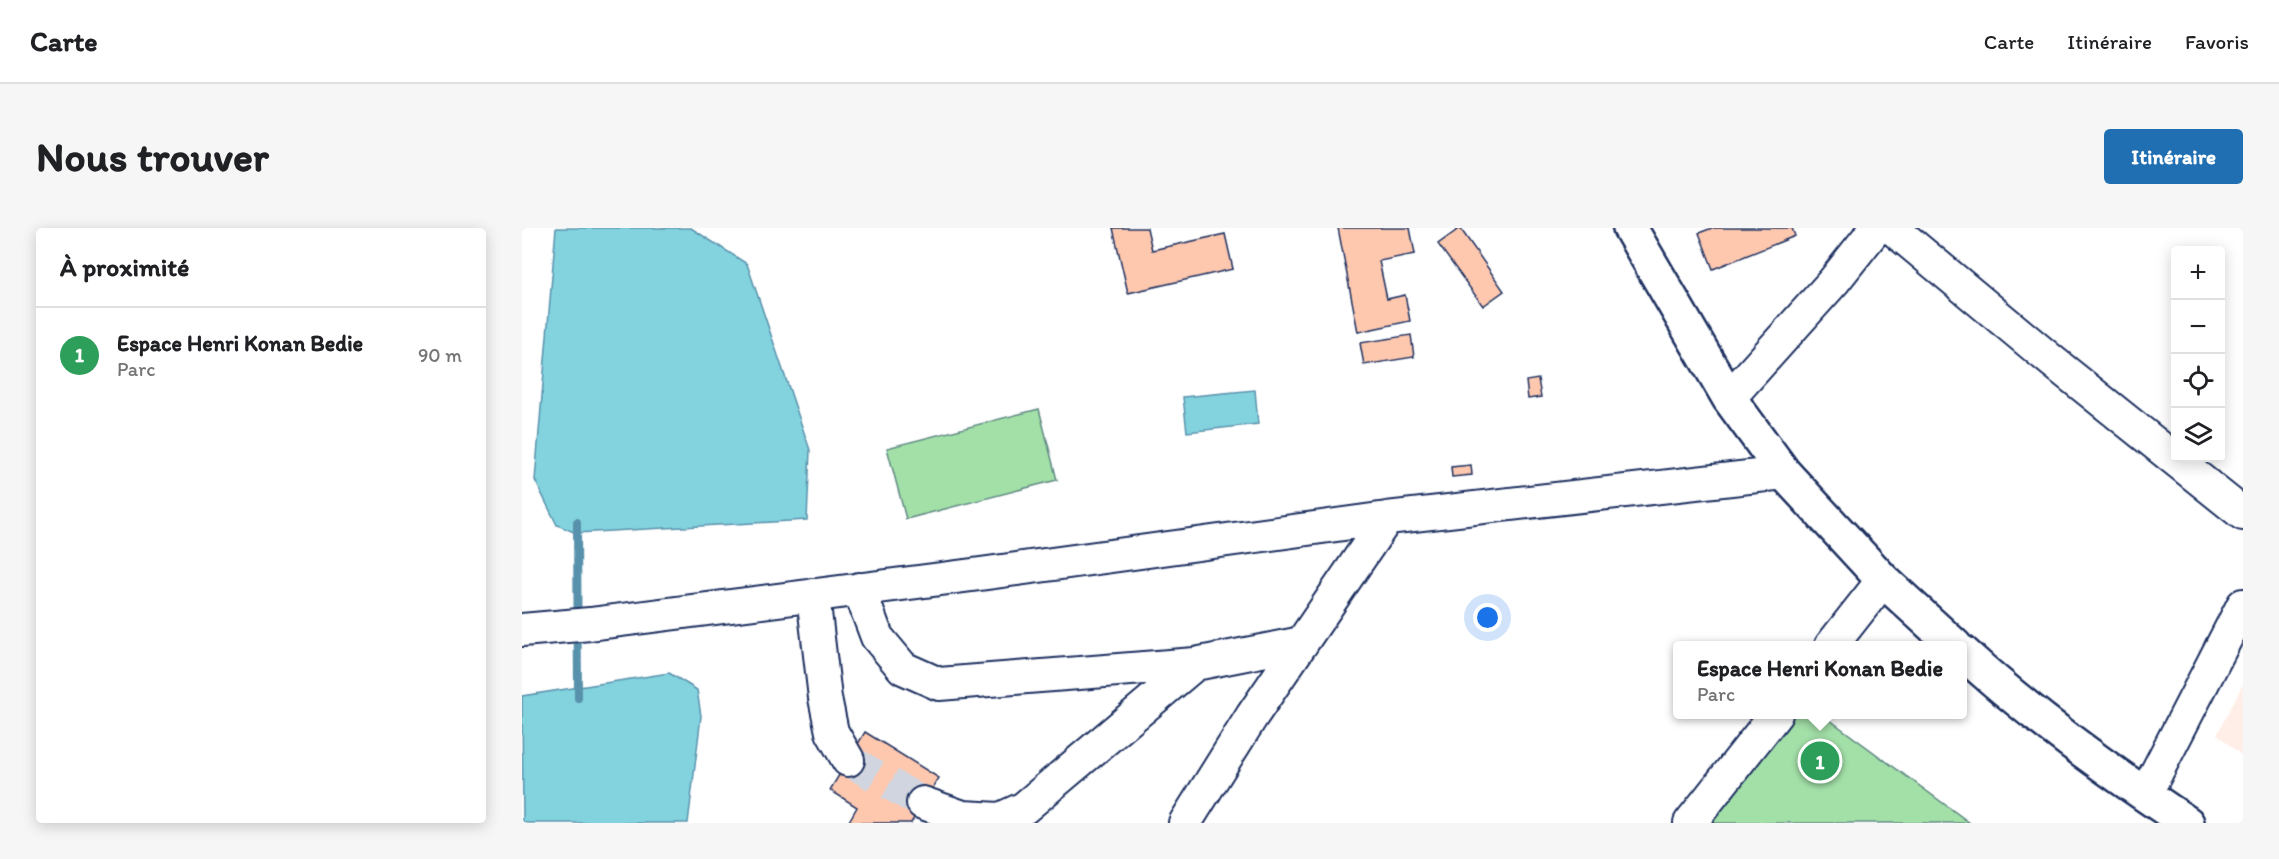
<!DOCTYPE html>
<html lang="fr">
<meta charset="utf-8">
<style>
:root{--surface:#fff;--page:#f6f6f6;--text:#202124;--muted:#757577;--line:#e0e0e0;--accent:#1f6fb2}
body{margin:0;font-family:Itim,sans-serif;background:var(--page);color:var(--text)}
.controls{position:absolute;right:18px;top:18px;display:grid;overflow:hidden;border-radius:6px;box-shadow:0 3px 15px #0003}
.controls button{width:54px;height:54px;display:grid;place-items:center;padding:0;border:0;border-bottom:2px solid var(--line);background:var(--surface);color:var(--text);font:30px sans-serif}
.you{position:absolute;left:966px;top:390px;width:21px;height:21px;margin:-15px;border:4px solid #fff;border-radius:50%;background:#1a73e8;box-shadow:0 0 0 9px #1a73e833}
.badge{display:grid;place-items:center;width:39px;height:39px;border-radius:50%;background:var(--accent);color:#fff;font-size:20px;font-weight:700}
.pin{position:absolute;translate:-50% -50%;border:3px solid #fff;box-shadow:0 2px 6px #0006}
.popup{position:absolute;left:1151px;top:413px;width:294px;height:78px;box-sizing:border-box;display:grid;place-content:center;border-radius:6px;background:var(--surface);filter:drop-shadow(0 2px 4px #0005);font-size:20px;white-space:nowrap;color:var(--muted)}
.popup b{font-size:22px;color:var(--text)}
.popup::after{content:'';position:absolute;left:50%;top:100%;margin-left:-12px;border:12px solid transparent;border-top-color:var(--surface)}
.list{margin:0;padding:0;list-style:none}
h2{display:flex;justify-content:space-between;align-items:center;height:78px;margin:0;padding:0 24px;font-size:26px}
h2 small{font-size:20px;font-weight:400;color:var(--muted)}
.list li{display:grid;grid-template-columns:39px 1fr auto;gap:18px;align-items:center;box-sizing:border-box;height:96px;padding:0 24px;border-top:2px solid var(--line)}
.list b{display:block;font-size:22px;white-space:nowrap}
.list p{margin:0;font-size:20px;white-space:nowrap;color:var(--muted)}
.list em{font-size:20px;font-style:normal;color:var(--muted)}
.icon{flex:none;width:33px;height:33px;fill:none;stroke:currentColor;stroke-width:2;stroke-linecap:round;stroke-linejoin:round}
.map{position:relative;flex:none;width:1721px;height:595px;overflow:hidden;border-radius:6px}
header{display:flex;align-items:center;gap:36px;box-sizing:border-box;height:84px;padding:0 30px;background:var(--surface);border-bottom:2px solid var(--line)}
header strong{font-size:28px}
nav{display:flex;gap:33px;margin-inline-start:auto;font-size:21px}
.intro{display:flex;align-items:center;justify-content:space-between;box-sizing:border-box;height:144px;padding:0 36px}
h1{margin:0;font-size:42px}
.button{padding:15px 27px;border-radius:6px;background:var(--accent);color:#fff;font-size:21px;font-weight:700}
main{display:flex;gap:36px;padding:0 36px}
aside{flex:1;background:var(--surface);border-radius:6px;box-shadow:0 3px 15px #0003}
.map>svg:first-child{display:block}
.built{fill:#ffeee7}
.green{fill:#a3e0a8;stroke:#5f8883;stroke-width:1.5}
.water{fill:#83d3df;stroke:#5991ab;stroke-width:1.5}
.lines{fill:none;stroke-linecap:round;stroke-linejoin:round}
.stream{stroke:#5991ab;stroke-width:8}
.building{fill:#fec8af;stroke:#1b2f5e;stroke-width:1.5}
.minor-tunnel{stroke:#d1d5df;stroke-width:32;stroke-dasharray:32 16;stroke-linecap:butt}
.minor-casing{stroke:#1b2f5e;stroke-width:36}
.major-casing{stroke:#1b2f5e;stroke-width:38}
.minor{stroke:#fff;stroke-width:32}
.major{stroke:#fff;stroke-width:33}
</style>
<header>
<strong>Carte</strong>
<nav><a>Carte</a><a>Itinéraire</a><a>Favoris</a></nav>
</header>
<div class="intro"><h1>Nous trouver</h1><a class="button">Itinéraire</a></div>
<main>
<aside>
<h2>À proximité<small></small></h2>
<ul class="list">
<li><span class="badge" style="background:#2e9e5b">1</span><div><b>Espace Henri Konan Bedie</b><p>Parc</p></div><em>90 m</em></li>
</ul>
</aside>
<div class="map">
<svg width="1721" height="595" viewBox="0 0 1721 595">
<rect width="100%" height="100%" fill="#fff"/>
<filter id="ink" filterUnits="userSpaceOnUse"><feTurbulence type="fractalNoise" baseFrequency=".0167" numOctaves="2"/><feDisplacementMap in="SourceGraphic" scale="12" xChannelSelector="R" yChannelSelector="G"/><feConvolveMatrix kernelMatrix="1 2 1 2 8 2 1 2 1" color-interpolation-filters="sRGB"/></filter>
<g filter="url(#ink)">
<path class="built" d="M1721 456V529L1695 506Z"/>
<path class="green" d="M517 181 535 252 384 291 365 220Z
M1267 486 1301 487 1448 595H1187Z"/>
<path class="water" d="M34 0H169L225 36 288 222 285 292 54 305 35 297 13 252Z
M733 162 736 196 665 204 661 169Z
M147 445 175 462 179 488 166 595H1L0 468Z"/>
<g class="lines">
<path class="stream" d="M55 294 56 470"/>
</g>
<path class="building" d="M591 0H625L630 22 703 6 711 41 606 65Z
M816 0H888L893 26 857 33 865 71 883 67 888 93 836 104Z
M938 0 982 63 961 78 916 16Z
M1190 0H1270L1273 8 1191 41 1177 5Z
M889 107 892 129 842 137 838 115Z
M1016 151 1019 169 1006 171 1004 153Z
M949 237 950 247 930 249 929 239Z
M343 504 417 550 389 595H326L335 579 308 562Z"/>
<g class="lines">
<path class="minor-tunnel" d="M326 532 401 575"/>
<g class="minor-casing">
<path id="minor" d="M1370 0 1530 133 1721 286
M1207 170 1312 53 1354 0
M337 361 355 409 381 440 417 456 673 436 780 415
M291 367 303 470 310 504 326 532
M0 402 68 396 458 346 865 290 1262 245
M1309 418 1361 352
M1623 567 1721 377
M401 575 441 589 478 591 502 580 673 436
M663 595 730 488 865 290
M1168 595 1254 486"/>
</g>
<g class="major-casing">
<path id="major" d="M1108 0 1207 170 1262 245 1361 352 1433 418
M1440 424C1510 488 1587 543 1665 595"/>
</g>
<use href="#minor" class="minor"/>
<use href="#major" class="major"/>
</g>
</g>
</svg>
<div class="controls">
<button>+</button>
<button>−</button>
<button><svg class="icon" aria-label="locate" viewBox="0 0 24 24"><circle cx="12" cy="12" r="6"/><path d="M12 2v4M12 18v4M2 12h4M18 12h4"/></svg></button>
<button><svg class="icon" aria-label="layers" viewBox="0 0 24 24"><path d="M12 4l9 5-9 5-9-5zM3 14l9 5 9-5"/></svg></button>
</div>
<div class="you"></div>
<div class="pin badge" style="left:1298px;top:533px;background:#2e9e5b">1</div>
<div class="popup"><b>Espace Henri Konan Bedie</b>Parc</div>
</div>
</main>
